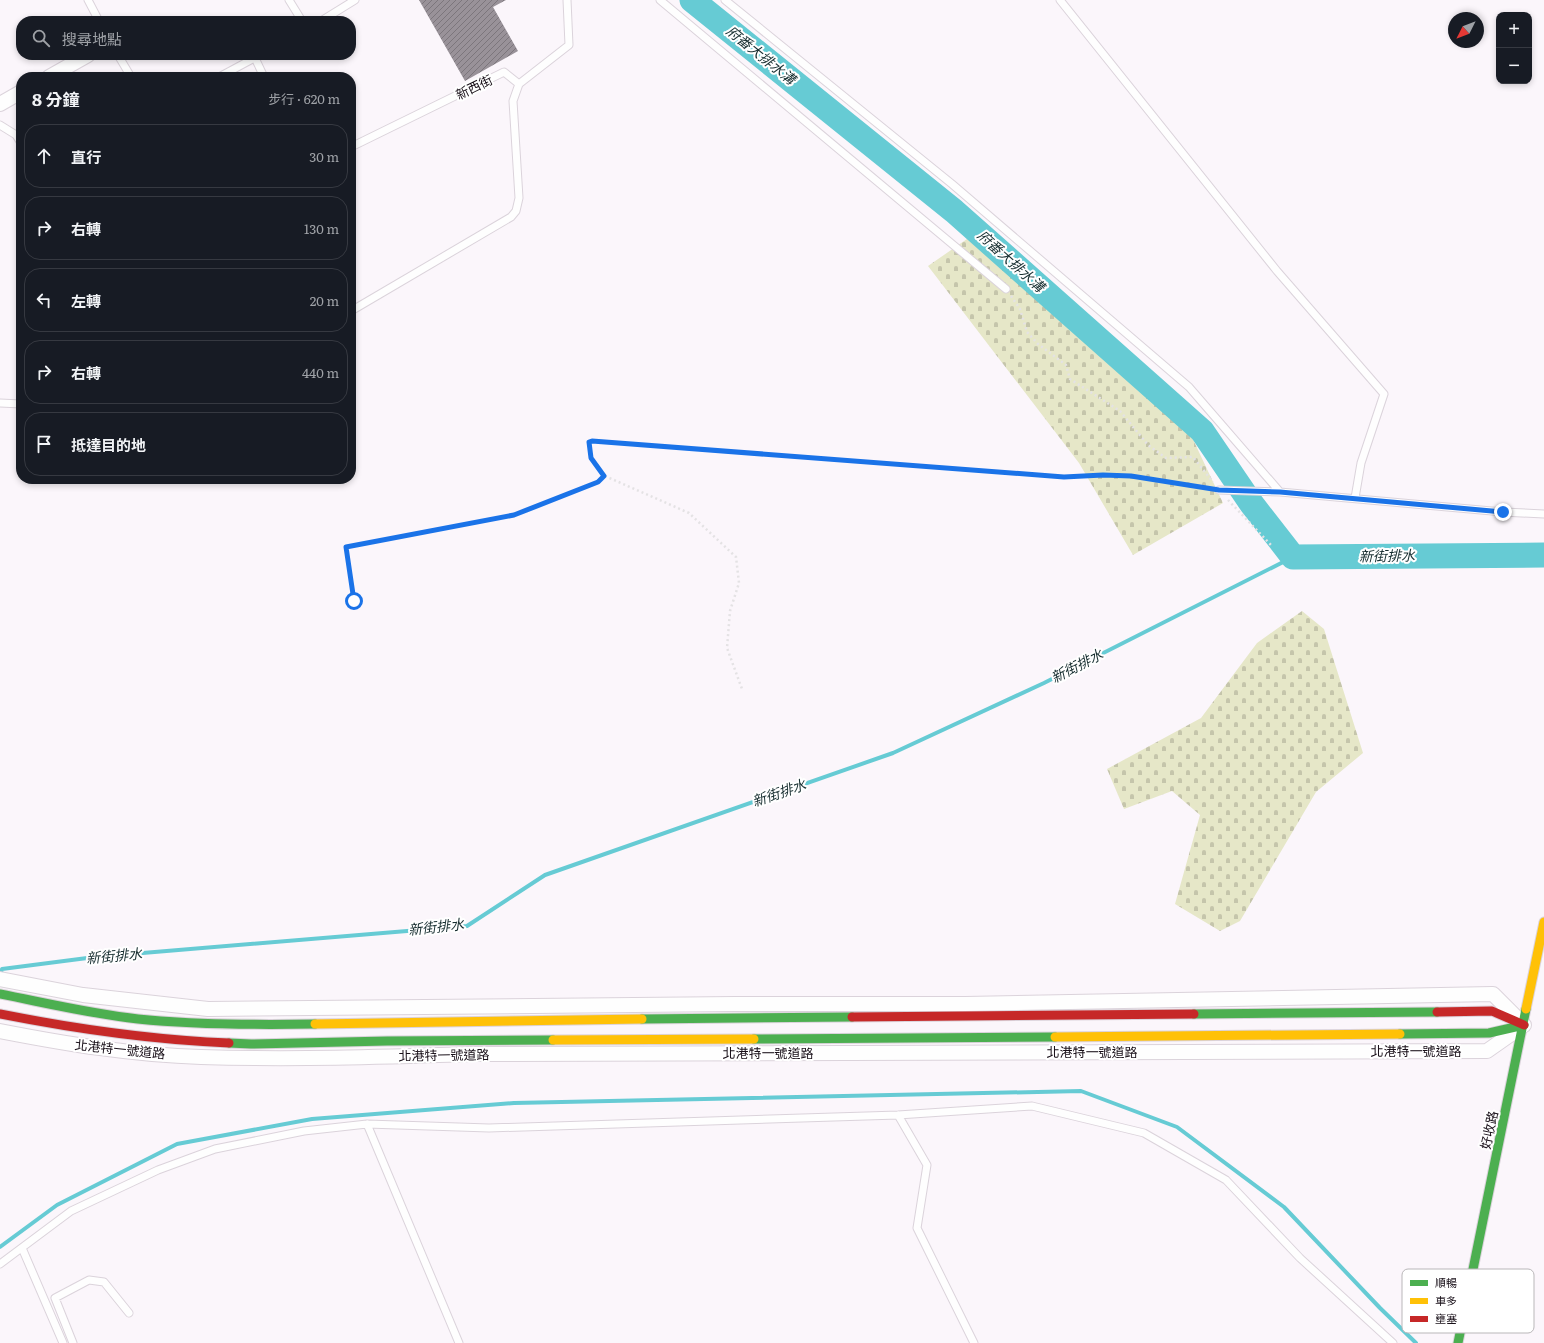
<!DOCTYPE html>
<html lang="zh-TW">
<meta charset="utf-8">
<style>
:root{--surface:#171b24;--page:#242831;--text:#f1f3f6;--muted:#9ea1a6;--line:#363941}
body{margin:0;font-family:Literata,"Noto Sans TC",serif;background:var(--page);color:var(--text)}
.controls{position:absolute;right:12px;top:12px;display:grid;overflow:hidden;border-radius:8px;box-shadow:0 2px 6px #0003}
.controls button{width:36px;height:36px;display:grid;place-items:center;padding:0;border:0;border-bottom:1px solid var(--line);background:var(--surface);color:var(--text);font:20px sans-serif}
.compass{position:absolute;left:1448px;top:12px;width:36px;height:36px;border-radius:50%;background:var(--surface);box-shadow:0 2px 6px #0003;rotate:228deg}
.stop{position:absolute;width:12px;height:12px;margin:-9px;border:3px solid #1a73e8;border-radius:50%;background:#fff}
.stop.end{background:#1a73e8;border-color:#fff;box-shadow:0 1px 4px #0008}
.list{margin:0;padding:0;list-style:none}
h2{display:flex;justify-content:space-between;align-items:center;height:52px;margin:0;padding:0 16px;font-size:17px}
h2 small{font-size:13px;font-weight:400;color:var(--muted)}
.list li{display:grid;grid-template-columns:26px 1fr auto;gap:12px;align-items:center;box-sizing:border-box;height:64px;margin:0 8px 8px;padding:0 8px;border:1px solid var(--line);border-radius:16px}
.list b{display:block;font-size:15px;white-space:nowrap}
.list em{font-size:13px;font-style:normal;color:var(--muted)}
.icon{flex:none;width:22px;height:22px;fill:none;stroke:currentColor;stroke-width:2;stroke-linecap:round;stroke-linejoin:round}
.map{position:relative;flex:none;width:1544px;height:1343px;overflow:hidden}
.search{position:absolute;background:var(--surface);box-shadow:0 2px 6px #0003;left:16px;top:16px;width:340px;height:44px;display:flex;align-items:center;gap:10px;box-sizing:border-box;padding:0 14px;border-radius:16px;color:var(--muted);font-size:15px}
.panel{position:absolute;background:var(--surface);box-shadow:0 2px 6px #0003;left:16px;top:72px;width:340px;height:412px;border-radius:16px}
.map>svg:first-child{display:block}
.cemetery{fill:url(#cemetery-stones)}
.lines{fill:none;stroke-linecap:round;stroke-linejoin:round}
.stream{stroke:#66cbd4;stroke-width:4}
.river{stroke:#66cbd4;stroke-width:25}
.building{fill:url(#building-hatch)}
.lane-casing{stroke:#dbd3db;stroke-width:9}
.street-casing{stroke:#dbd3db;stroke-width:16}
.fast-casing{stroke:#dbd3db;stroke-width:11}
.slow-casing{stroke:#dbd3db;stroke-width:11}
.jam-casing{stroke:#dbd3db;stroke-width:11}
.path{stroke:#e4e2e4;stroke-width:2.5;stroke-dasharray:2 3;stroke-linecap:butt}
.lane{stroke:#fefefe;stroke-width:7}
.street{stroke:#fefefe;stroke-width:14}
.fast{stroke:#4caf50;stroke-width:9}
.slow{stroke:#ffc107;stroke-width:9}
.jam{stroke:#c62828;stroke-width:9}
.route{stroke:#1a73e8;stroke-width:5}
.labels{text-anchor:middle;stroke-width:4;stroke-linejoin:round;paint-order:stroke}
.street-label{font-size:13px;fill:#170e17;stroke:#fff}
.water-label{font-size:14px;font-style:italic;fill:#172e30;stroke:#fff}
.key{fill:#fff;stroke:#b9b7b9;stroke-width:1}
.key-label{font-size:11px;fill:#170e17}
</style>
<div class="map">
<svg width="1544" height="1343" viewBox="0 0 1544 1343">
<defs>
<pattern id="cemetery-stones" width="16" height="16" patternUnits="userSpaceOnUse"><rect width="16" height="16" fill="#e6e7c8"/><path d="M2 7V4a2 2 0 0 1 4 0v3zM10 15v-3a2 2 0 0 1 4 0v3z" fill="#c5c5ab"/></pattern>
<pattern id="building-hatch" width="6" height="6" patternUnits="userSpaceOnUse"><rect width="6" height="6" fill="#999299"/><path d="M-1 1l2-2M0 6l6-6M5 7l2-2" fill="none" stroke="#7c767c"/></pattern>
</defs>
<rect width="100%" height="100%" fill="#fbf6fb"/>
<path class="cemetery" d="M967 239 1034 289 1190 433 1223 503 1133 555 1079 463 928 266Z
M1302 611 1324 629 1363 753 1316 792 1240 921 1220 931 1175 904 1200 815 1172 791 1124 809 1107 769 1201 718 1257 643Z"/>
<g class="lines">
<path class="stream" d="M0 976 2 969 95 957 467 926 545 875 893 753 1044 683 1293 557
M0 1247 57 1205 177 1144 312 1119 514 1103 1081 1091 1177 1127 1284 1207 1380 1308 1416 1343"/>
<path class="river" d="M692 0 954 211 1202 431 1251 503 1293 557 1544 555"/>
</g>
<path class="building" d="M419 0H506L493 7 518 51 465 81Z"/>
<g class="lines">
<g class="lane-casing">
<path id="lane" d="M88 0 99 21
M289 0 302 21
M660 0 1006 289
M725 0 952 184 1189 387 1280 492 1503 512 1544 514
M1060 0 1277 271 1384 394 1361 463 1355 498
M321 21 355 0
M118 55 131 77
M255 58 264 77
M219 77 260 55
M0 125 16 135 21 143
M351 147 504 72 519 84 569 45 567 0
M351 311 511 217 516 211 519 198 513 101 519 84
M0 403 21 404
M1219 490 1280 492
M898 1115 927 1165 917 1228 974 1343
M367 1124 459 1343
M22 1248 63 1343
M0 1264 71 1211 158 1170 215 1149 304 1131 367 1124 489 1128 898 1115 1032 1106 1144 1133 1226 1180 1300 1258 1393 1343
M73 1343 55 1298 89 1280 104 1282 129 1313"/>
</g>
<g class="street-casing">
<path id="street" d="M49 77 88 55
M0 104 21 92
M0 979 83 995 208 1009 735 1004H965L1493 994 1524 1025 1487 1051 471 1054C381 1057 291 1060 201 1057 133 1055 67 1044 0 1031"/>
</g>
<g class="fast-casing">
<path id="fast" d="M0 994C46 1003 92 1014 138 1019 197 1025 256 1025 315 1024
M1194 1014 1437 1012
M642 1019 852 1017
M1400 1034 1489 1033 1524 1025
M754 1039 1055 1037
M229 1043 251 1044 387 1041 553 1040
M1458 1343 1526 1009"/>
</g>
<g class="slow-casing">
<path id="slow" d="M1526 1009 1544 922
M315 1024 642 1019
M1055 1037 1400 1034
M553 1040 754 1039"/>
</g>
<g class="jam-casing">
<path id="jam" d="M1437 1012 1492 1011 1524 1025
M0 1014C76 1029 152 1040 229 1043
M852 1017 1194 1014"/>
</g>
<path class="path" d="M1011 296 1020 309 1027 332 1038 344 1066 365 1070 379 1120 411 1148 445 1166 458 1193 457 1213 482
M605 476 591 457 589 442 592 441 1064 477 1103 475 1131 476 1209 489
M1228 500 1271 545
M354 601 346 547 514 515 598 482 605 476 689 513 736 557 739 583 730 611 727 648 742 689"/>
<use href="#lane" class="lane"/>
<use href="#street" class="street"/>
<use href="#fast" class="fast"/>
<use href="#slow" class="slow"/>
<use href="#jam" class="jam"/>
</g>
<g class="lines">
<path class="route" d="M354 601 346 547 514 515 598 482 604 476 591 458 589 442 592 441 1064 477 1103 475 1131 476 1219 490 1280 492 1503 512"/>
</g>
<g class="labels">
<g class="street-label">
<text transform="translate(474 87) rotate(-26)" y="5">新西街</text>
<text transform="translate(120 1049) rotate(6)" y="5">北港特一號道路</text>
<text x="1416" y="1056">北港特一號道路</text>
<text x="1092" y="1057">北港特一號道路</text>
<text x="768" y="1058">北港特一號道路</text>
<text transform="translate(444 1055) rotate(-1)" y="5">北港特一號道路</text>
<text transform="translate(1489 1130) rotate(-78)" y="5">好收路</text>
</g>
<g class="water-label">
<text transform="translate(761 55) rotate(39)" y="5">府番大排水溝</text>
<text transform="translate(1011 261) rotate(42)" y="5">府番大排水溝</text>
<text transform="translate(1387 556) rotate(-1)" y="5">新街排水</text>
<text transform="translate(1077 666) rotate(-27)" y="5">新街排水</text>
<text transform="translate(779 793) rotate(-19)" y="5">新街排水</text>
<text transform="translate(436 927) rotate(-6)" y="5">新街排水</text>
<text transform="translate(114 956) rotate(-5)" y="5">新街排水</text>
</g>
</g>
<rect x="1402" y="1269" width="132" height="64" rx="6" class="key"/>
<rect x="1410" y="1280" width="18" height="6" fill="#4caf50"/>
<rect x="1410" y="1298" width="18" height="6" fill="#ffc107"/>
<rect x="1410" y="1316" width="18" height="6" fill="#c62828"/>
<g class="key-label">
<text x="1435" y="1287">順暢</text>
<text x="1435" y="1305">車多</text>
<text x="1435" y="1323">壅塞</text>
</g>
</svg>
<div class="controls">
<button>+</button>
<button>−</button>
</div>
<svg class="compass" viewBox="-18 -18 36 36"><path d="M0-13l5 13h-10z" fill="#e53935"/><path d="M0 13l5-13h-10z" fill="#9ea1a6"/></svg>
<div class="stop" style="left:354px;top:601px"></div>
<div class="stop end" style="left:1503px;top:512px"></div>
<div class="search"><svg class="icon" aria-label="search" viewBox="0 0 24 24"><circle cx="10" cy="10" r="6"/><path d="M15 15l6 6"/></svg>搜尋地點</div>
<section class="panel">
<h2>8 分鐘<small>步行 · 620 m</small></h2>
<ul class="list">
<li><svg class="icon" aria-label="ahead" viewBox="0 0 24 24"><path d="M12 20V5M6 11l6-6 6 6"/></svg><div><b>直行</b></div><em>30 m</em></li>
<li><svg class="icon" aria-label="right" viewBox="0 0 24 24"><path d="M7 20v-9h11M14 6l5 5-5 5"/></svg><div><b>右轉</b></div><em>130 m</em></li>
<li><svg class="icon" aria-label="left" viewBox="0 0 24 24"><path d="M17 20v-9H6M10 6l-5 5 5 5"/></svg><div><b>左轉</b></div><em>20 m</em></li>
<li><svg class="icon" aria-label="right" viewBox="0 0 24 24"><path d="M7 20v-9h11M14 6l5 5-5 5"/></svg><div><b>右轉</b></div><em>440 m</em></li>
<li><svg class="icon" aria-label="arrive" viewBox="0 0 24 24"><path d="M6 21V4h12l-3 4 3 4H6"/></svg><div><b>抵達目的地</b></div></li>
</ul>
</section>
</div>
